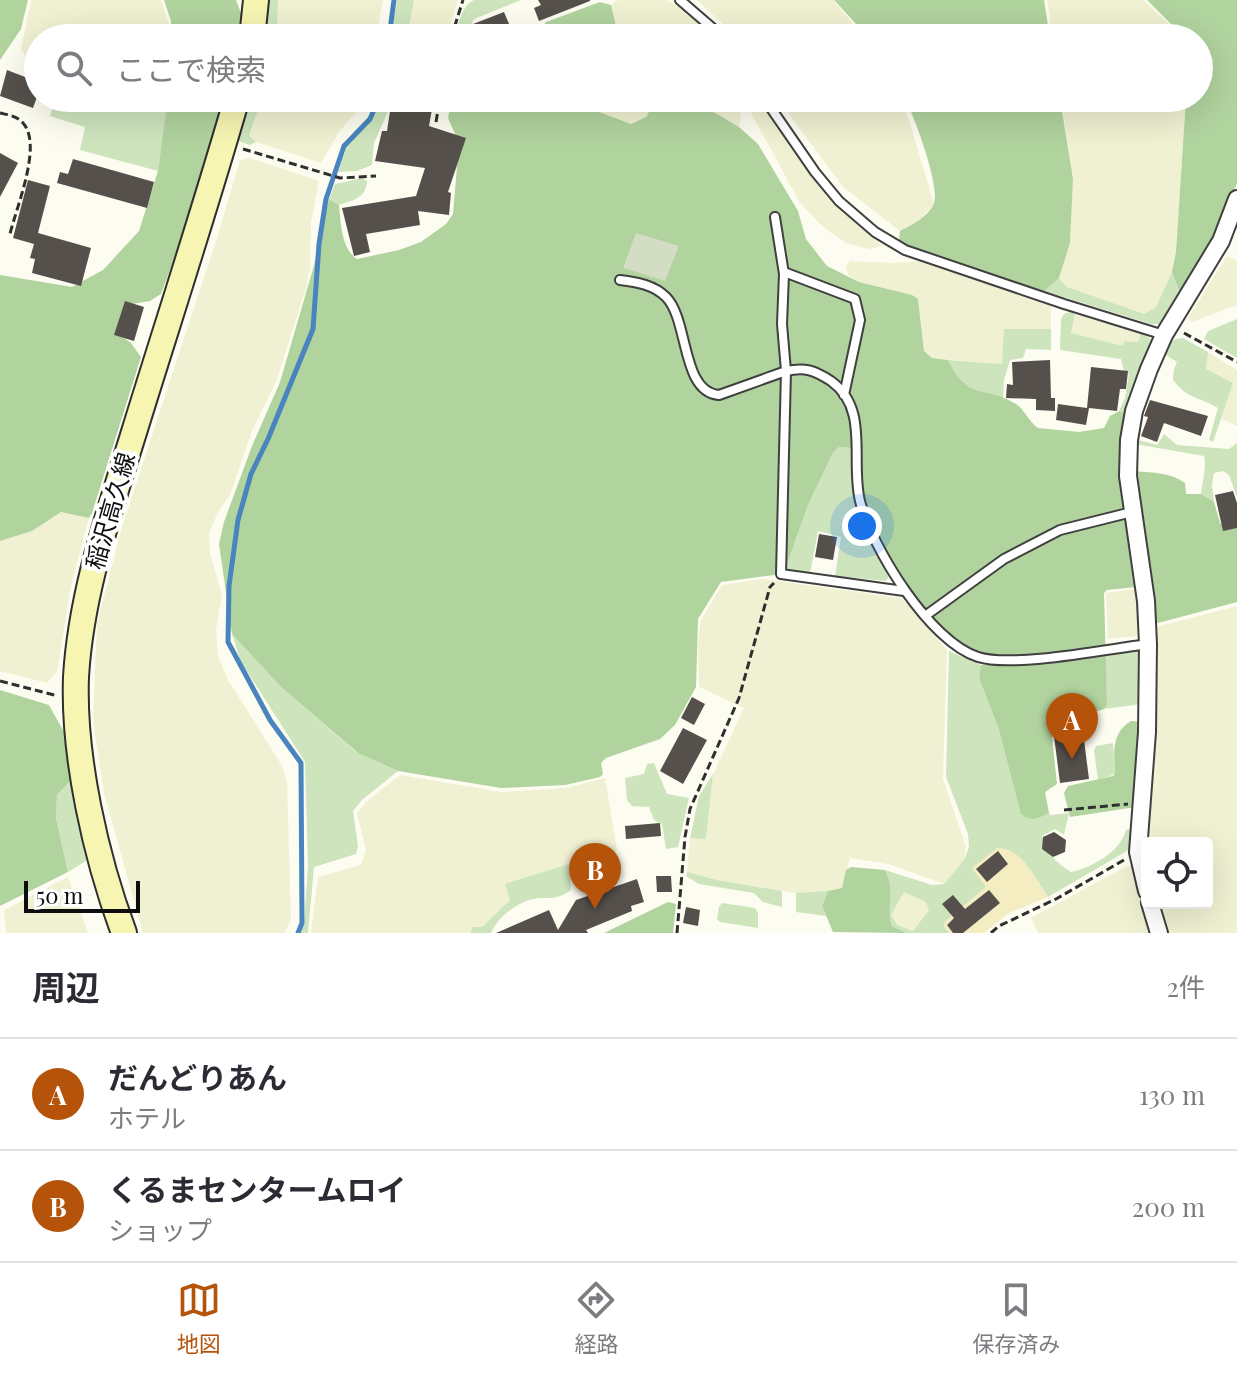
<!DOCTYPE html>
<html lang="ja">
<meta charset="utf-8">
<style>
:root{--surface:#fff;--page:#f7f7f7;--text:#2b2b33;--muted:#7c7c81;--line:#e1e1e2;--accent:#b45309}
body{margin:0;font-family:"Playfair Display","Noto Sans JP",serif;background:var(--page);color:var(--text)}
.controls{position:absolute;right:24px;bottom:24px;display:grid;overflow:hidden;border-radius:8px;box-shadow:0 8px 32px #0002}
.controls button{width:72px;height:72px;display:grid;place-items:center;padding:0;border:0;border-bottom:2px solid var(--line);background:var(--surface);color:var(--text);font:40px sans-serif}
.scale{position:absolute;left:24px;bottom:20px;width:116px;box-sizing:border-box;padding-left:8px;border:4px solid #0d0d0d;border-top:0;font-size:22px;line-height:28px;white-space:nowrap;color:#0d0d0d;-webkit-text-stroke:6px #fff;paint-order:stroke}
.you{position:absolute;left:862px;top:526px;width:28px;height:28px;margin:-20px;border:6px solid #fff;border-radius:50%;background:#1a73e8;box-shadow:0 0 0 12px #1a73e833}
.badge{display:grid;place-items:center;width:52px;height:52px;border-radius:50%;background:var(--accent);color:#fff;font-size:26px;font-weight:700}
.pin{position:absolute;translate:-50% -66px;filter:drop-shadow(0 2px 4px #0008)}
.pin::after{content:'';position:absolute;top:42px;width:28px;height:24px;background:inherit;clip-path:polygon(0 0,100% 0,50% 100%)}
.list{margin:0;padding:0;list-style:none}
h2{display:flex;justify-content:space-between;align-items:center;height:104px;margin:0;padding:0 32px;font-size:34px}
h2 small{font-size:26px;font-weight:400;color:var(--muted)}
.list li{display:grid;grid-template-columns:52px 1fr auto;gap:24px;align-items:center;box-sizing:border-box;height:112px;padding:0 32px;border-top:2px solid var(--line)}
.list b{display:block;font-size:30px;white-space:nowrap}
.list p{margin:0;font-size:26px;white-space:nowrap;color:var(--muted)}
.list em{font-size:26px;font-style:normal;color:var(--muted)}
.icon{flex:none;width:44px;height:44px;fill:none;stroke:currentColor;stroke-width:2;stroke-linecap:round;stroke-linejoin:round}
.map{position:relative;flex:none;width:1237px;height:933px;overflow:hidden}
.search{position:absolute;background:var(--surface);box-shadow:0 8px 32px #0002;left:24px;right:24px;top:24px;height:88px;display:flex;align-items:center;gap:20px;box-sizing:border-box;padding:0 28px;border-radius:44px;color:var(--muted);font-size:30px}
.sheet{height:328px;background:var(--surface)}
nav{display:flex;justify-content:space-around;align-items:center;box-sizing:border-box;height:112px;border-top:2px solid var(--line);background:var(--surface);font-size:22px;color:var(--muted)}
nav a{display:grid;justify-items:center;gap:4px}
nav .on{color:var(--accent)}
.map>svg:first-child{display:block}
.farmland{fill:#f0f1d2}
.green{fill:#cde4bd;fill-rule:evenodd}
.forest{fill:#b1d39e}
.sand{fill:#f4edc1}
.cemetery{fill:#d2ddc3}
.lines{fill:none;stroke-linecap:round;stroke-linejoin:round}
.stream{stroke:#4984be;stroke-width:5}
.building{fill:#55504b}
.service-casing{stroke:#404040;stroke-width:12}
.minor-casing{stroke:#404040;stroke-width:20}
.secondary-casing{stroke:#2f2f2f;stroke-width:28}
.path{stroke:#2f2f2f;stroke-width:3;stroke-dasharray:8 4;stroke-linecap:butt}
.service{stroke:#fff;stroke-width:8}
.minor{stroke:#fff;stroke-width:16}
.secondary{stroke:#f6f5b2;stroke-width:24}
.labels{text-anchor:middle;stroke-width:8;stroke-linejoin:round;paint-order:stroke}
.street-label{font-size:24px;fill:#0d0d0d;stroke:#fff}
</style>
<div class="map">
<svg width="1237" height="933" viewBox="0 0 1237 933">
<rect width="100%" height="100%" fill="#fdfcf0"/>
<path class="farmland" d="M31 0H161L169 24V38H38V61L26 56 21 50Z
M278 0H383L376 38H277Z
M414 0H458L446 38H407Z
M618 0H666L681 8 715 38H619L611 5Z
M697 0H833L865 38H738Z
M1047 0H1143L1185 38H1053Z
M262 98H362L358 110 339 132 321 163 256 142 249 137Z
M593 98H657L646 117 631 124 594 110Z
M690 98H732L741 115 739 127Z
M743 98H758L819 187 882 246 870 249 848 244 823 227 800 203Z
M777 98H898L909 120 934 204 917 222 900 231 843 187Z
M1061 98H1186L1176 252 1172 272 1156 307 1144 315 1067 287 1059 278 1070 243 1073 179Z
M250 158 319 181 311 222 310 268 306 288 276 382 252 431 230 495 218 512 209 533 210 553 222 595 216 630 218 657 228 680 282 766 287 781 291 920 284 933H143L104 793 93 722 97 623 122 527 217 238 240 160Z
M1227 256 1237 261V305L1192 322 1188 318Z
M850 261 893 263 921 261 1051 304V329H1005L1002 364 932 358 924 351 918 299 912 295 859 282 848 275 846 267Z
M1075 314 1141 333 1138 342 1125 341 1124 347 1071 333Z
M1208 352 1237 370V426L1221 419 1232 383 1206 369Z
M61 512 89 518 71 586 57 672 47 683 0 671V541L32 531Z
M763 579 901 598 947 650 943 779 966 847 964 860 944 884 888 864 850 858 842 888 822 893H796L717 880 687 872 690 838 706 839 713 774 744 708 699 687 698 643 701 620 722 585Z
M1135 589 1140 601 1142 632 1138 636 1108 639 1106 593Z
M1237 606V933H1169L1161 903H1207V843H1150L1156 627Z
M400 775 501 792 566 788 605 778 617 850 506 884 510 900 482 927 470 931V933H311L318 877 361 865 366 850 357 814 365 803Z
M1127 866H1132L1152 933H1038L1031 918Z
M68 877 88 933H6L4 910Z
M904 892 927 902 929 910 913 931 896 925 891 914Z"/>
<path class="green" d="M266 0H278L277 38H261Z
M397 0H414L407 38H391Z
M474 0H521L474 19 471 26 473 34 454 38C459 25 461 6 474 0Z
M56 98H120L167 111 158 171 80 150 85 127 50 116Z
M247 98H262L249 136 256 142 250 145 238 141 237 136Z
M382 98H394L374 143 372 165 357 171 338 172 347 146 373 118Z
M362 178 367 181C366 198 354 200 339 205L329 199 335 184Z
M1172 272 1179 289 1184 291 1161 324H1151L1044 291 1059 278 1067 287 1144 314 1156 307Z
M1070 312 1075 314 1071 333 1123 346 1124 341 1138 342 1141 333 1154 341V346L1137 375 1128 413 1119 411 1125 398 1129 374 1124 372 1121 359 1060 350 1061 319 1064 314Z
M1237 319V358L1204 339 1208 331Z
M1004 329H1051V350L1026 349 1023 358 1010 360 1004 380 1003 399C972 388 963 392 948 360L1002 364Z
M1183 338 1208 352 1206 369 1233 383 1213 442 1209 440 1218 408C1198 396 1189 400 1173 380L1174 369 1177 362 1161 352C1167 342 1172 339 1183 338Z
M1164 434 1177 445 1229 449 1237 443V497L1229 475 1223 471 1214 473 1212 485 1214 502 1201 494C1202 482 1207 468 1204 456L1135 444V439L1157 445Z
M839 447 852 448 856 499 887 569 889 576 886 581 835 576 841 537 818 531 810 573 785 570 808 505 833 453Z
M232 634 281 687 356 752 398 771 362 800 353 811 358 846 356 854 314 867 308 933H301L304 924 308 866 305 762 241 662Z
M949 651 981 665 979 678 1037 819 1049 813 1051 815 1069 813 1064 835 1055 829 1042 836C1047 853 1056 863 1071 872 1093 867 1120 852 1126 830L1133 828 1131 845 1127 851 1048 897 1031 871 997 848 986 887 945 922 944 926 949 933H906L892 926C885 906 897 895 885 870L932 885 944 884 964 860 969 847 968 834 946 777ZM904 892 926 902 929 910 913 931 897 925 891 915Z
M1139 651 1142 654V704L1104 709 1107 705 1105 654Z
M1113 743 1115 774 1098 780 1094 751 1096 746Z
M654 763 667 794 689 798 678 847 666 849 662 824 654 820 649 807 632 806 627 800 625 778 644 774 647 764Z
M713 774 706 839 690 838 699 796Z
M73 778 91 854 86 861 68 872 56 817 57 795Z
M569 864 571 890C553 903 547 895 529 900 512 906 498 918 491 933H470L473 927H482L510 900 505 884Z
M687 872 717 880 782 891V907L763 902 754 893 699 884 686 876Z
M828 891 822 906 826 916 796 912V893Z
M722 903 755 908 758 913V928L720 922 717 919 719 907Z"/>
<path class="forest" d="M0 0H28L21 29 0 60Z
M164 0H236L244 21 241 38H171V21Z
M834 0H1044L1050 38H869Z
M1147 0H1237V183L1216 237 1184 291 1179 290 1172 272 1176 252 1186 98H1199V38H1185Z
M600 2 611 5 619 38H538L542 27 546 22Z
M168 98H227L185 229 161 294 150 301 126 305 117 333 131 343 141 357 92 513 89 518 61 512 32 531 0 541V275L72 287 103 270 139 231 158 171Z
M452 98H593L594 110 631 124 646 117 657 98H690L739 127 758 144 798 211 806 239 827 266 859 282 912 295 918 299 924 351 932 358 948 360C969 403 984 384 1016 404 1025 410 1029 422 1038 428L1079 432 1104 428 1110 416 1119 411 1128 413 1136 587 1107 590 1104 593 1107 705 1104 709C1087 715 1060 720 1052 738L1057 784 1045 792 1049 813C1038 819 1031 822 1021 814L999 729 979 678 981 665H1013L1014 656C1000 655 984 655 972 649 932 632 875 545 865 503 861 488 861 471 860 455L852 448 839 447 833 453 808 505 785 570 774 575 721 582 698 619 696 687 675 725 660 739 606 758 601 763 603 774 600 777 565 785 501 788 398 771 358 753 281 687 232 634 219 544 224 522 252 446 280 382 313 269 329 199 339 205C341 223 341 248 357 259L399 250 421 242 446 224 453 214 459 143 448 118Z
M905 98H1060L1073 179 1070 243 1059 278 1044 291 911 249 899 240 900 231C912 225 929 216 934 203 940 185 914 116 905 98Z
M1135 471C1153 473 1170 472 1185 483L1186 494H1201L1214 502 1220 523 1225 527 1237 526V602L1158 623 1152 619Z
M0 690 49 705 69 741 73 778 57 795 56 818 68 872 0 906Z
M1131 721 1142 722 1136 807 1070 817 1064 793 1068 786 1113 776 1115 774C1114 753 1111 733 1131 721Z
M851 867 885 870C897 895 885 906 892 926L906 933 833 932 822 906 828 891 842 888 846 870Z
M668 902 676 904 673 933H604Z"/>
<path class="sand" d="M997 848C1023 847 1035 880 1048 897L1009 913 984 933H963L1000 903 989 890 947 924 953 933H949L944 926 945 922 986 887 972 868Z"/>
<path class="cemetery" d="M636 233 679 246 665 281 623 268Z"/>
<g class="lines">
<path class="stream" d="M389 38 394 0
M298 933 302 923 301 763 270 720 228 642 229 586 238 520 251 474 268 439 313 329 319 244 326 199 344 146 370 119 379 98"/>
</g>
<path class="building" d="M538 0H590V1L539 21 534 8 541 5Z
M504 12 515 38H479L473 24Z
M7 70 38 82V94L33 108 0 96Z
M392 98H434L429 126 466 138 448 192 451 193 449 215 418 211 420 225 366 234 370 252 354 256 342 208 416 196 425 168 375 161 382 131H387Z
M0 153 18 163 0 197Z
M73 159 154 182 147 208 57 183 60 172 68 174Z
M28 180 50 186 38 233 91 248 81 286 32 273 35 259 30 258 34 244 13 238Z
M125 301 144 307 134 341 114 335Z
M1050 360 1051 398H1055V411L1036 410V399L1006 398 1007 384 1013 385 1012 362Z
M1091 367 1128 371 1126 389H1120L1117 411 1089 408 1086 425 1056 420 1058 404 1087 408Z
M1150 400 1208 416 1201 436 1164 423 1157 442 1141 436 1148 417 1144 416Z
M1233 491 1237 503V528L1223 531 1215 495Z
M819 534 837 537 833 560 815 557Z
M692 697 705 704 694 725 681 718Z
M683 728 707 740 683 784 660 771Z
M1083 732 1089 779 1060 783 1054 736Z
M660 823 661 836 626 839 625 826Z
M1054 832 1066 840 1065 852 1053 857 1042 849 1043 837Z
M998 851 1008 864 987 882 976 869Z
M656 876H671L672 892H657Z
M637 879 644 902 631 906 632 911 586 930 588 933H496L549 910 558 930 576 900Z
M989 890 1000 903 963 933H953L947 925 954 918 942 904 953 895 965 909Z
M686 907 700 910 698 926 683 923Z"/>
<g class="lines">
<g class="service-casing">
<path id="service" d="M680 0 724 38
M764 98 815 172 839 201 875 232 905 250 1064 304 1164 335
M784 272 855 299 860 320 844 395
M620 280C637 282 654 285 666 297 689 320 681 392 719 395L786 371 782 324 784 274 775 217
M904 591 781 574 786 371C805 367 814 370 831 381 870 409 850 460 860 501 872 548 930 642 978 657 1013 668 1108 649 1148 644
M925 616 1004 559 1060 530 1132 512"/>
</g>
<g class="minor-casing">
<path id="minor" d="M1147 891 1138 852 1147 732 1148 644 1146 601 1128 476 1129 440 1134 411 1149 369 1164 335 1221 241 1237 199
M1150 903 1159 933"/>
</g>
<g class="secondary-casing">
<path id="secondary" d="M252 38 256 0
M124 933C96 858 73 757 76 677 81 592 110 510 135 429 169 319 205 209 237 98"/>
</g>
<path class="path" d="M451 38 463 0
M0 113C8 115 17 116 23 123 43 145 16 208 10 234
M436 122 440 98
M243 149 340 178 376 176
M1184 333 1237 362
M0 681 58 696
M1064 810 1128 804
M677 933 685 837 690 809 739 698 770 587 774 583
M991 933 999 926 1056 899 1124 860"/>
<use href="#service" class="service"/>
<use href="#minor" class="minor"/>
<use href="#secondary" class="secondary"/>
</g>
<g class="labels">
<g class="street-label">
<text transform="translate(111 511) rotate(-74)" y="8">稲沢高久線</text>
</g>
</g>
</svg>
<div class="controls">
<button><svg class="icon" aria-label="locate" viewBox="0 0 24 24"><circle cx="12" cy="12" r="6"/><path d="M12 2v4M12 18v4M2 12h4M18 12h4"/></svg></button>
</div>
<div class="scale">50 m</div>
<div class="you"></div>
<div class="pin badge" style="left:1072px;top:759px">A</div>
<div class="pin badge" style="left:595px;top:909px">B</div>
<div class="search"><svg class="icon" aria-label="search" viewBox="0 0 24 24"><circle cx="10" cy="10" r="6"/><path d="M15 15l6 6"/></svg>ここで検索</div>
</div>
<section class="sheet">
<h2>周辺<small>2件</small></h2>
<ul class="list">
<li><span class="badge">A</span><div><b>だんどりあん</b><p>ホテル</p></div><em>130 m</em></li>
<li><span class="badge">B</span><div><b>くるまセンタームロイ</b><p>ショップ</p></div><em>200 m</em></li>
</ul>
</section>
<nav>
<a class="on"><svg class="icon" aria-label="map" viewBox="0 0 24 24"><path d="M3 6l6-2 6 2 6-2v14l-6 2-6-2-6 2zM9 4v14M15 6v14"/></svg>地図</a>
<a><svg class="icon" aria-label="directions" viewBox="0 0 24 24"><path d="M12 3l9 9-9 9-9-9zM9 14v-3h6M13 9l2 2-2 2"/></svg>経路</a>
<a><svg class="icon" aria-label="saved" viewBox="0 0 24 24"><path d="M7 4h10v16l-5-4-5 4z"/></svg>保存済み</a>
</nav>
